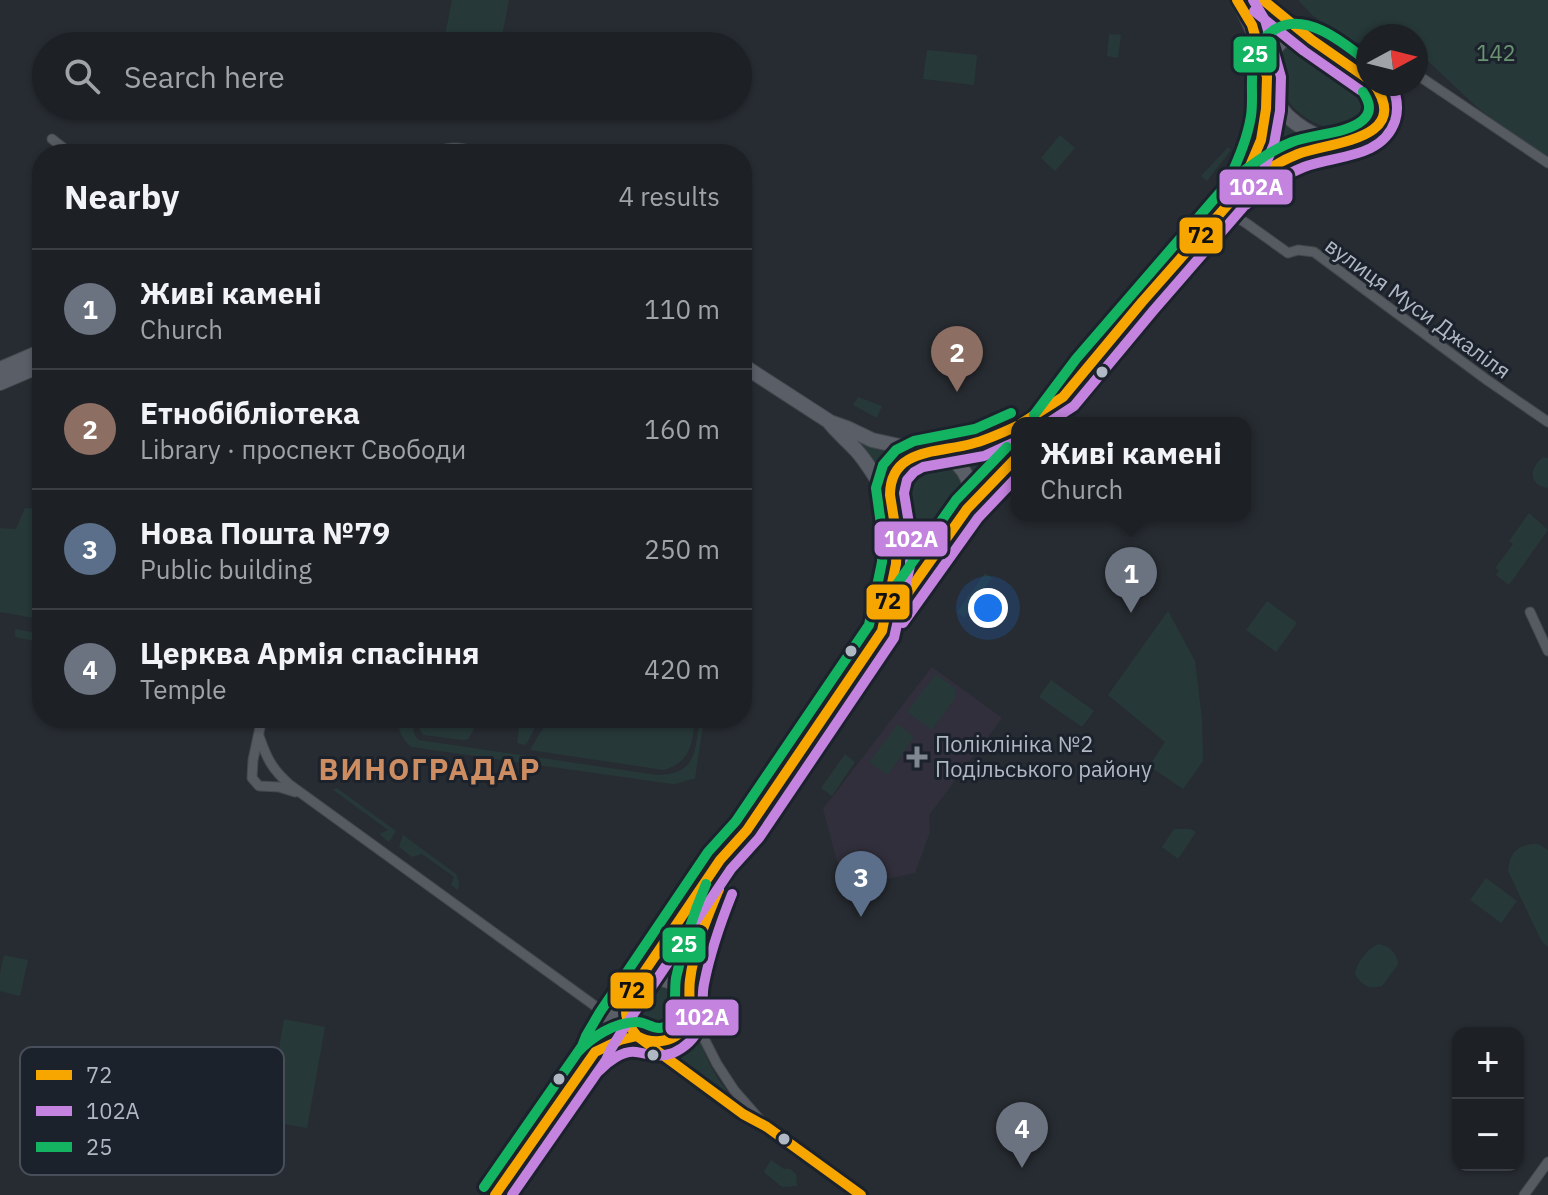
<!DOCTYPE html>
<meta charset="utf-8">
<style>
:root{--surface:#1d2126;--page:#2a2e32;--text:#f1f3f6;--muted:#a0a3a7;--line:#3b3e43;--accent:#0b8043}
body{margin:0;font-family:"IBM Plex Sans",sans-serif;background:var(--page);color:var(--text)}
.controls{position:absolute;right:24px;bottom:24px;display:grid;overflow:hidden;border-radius:16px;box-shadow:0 2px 6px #0004}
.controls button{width:72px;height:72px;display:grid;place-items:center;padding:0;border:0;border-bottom:2px solid var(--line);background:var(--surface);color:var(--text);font:40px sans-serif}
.compass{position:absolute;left:1356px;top:24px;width:72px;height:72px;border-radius:50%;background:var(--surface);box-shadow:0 2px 6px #0004;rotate:83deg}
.you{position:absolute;left:988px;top:608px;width:28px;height:28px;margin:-20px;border:6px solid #fff;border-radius:50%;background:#1a73e8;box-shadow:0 0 0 12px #1a73e833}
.badge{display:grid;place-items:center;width:52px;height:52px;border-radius:50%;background:var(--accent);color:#fff;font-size:26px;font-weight:700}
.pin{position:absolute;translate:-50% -66px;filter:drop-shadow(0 2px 4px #0008)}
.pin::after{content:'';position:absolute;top:42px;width:28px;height:24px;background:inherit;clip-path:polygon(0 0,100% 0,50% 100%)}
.popup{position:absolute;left:1011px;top:417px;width:240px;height:104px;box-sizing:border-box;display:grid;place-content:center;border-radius:16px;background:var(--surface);filter:drop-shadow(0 2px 6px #0005);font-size:26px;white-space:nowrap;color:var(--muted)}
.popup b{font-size:30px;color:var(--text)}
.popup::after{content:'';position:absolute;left:50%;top:100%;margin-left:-16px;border:16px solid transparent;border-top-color:var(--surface)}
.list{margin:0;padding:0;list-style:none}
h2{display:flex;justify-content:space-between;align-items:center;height:104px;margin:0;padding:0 32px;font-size:34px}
h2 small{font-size:26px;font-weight:400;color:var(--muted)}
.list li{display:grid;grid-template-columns:52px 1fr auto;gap:24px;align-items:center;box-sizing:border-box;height:120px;padding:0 32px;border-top:2px solid var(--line)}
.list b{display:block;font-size:30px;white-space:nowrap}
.list p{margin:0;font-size:26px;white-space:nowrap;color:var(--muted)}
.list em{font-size:26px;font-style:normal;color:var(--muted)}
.icon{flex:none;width:44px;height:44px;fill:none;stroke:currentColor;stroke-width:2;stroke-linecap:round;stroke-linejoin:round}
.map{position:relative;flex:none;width:1548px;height:1195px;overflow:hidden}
.search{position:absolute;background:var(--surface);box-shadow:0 2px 6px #0004;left:32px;top:32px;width:720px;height:88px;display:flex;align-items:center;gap:20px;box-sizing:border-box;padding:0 28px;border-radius:44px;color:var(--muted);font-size:30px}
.panel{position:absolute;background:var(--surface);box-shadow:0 2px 6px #0004;left:32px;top:144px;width:720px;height:584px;border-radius:32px}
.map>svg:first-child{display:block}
.medical{fill:#302f3b}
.green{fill:#273839}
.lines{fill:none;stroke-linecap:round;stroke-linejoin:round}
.street-casing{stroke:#44484d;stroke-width:11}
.secondary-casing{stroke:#44484d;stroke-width:16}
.street{stroke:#565a61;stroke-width:9}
.secondary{stroke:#5a5e66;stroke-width:14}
.bus-1-casing{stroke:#1b222c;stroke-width:16}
.bus-2-casing{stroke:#1b222c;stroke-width:16}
.bus-3-casing{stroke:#1b222c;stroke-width:16}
.bus-1{stroke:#f7a600;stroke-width:10}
.bus-2{stroke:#c483df;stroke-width:10}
.bus-3{stroke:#13b361;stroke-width:10}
.bus-dot{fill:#b0b8c4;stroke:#1b222c;stroke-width:3}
.poi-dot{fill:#808791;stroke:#1b222c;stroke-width:3}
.labels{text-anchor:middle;stroke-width:6;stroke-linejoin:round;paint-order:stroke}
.park-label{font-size:22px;fill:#699371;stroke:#1b222c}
.street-label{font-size:22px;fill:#b0b8c4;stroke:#1b222c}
.poi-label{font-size:22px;fill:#b0b8c4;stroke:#1b222c;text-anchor:start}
.district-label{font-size:30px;font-weight:bold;letter-spacing:2px;fill:#cd8d62;stroke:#1b222c}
.key{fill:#1b222c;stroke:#484f5a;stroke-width:2}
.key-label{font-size:22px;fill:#b0b8c4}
.line-badge{stroke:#1b222c;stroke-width:3}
.badge-label{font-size:22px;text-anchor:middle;font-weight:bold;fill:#fff}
.pale-badge-label{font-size:22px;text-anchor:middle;font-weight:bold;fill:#111}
</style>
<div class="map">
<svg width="1548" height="1195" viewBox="0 0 1548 1195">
<rect width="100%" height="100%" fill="#272c32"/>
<path class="medical" d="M932 667 1002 718 929 815 930 832 915 873 850 887 841 876 823 809Z"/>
<path class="green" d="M452 0H509L500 46H443Z
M1250 0H1254L1290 28 1279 29 1269 38 1261 19Z
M1298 0H1548V158L1479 109 1416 50V36H1368V45L1344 39 1312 15Z
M1109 34 1121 35 1118 58 1107 56Z
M1296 43 1305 44C1320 55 1335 66 1350 77 1357 81 1365 85 1369 92 1404 141 1285 152 1274 63L1285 46Z
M927 50 977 55 974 85 923 79Z
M1274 114 1289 128 1305 139 1279 152 1259 167 1268 141Z
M1060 135 1075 148 1055 171 1041 158Z
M1228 147 1231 150 1207 181 1201 176Z
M858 397 882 406 877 418 853 405Z
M1017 434V453L975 496C976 480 971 466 957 457L959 453 984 447Z
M853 436 911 453C896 460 891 468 885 483Z
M1543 457 1548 458V488C1528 485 1529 468 1543 457Z
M901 491a34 34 0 1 1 68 0a34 34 0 1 1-68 0Z
M25 508 42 509V636L35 641 15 637V629L32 632 34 618 0 612V528L16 529Z
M1529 513 1548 530 1509 585 1496 575 1499 570 1495 568 1513 544 1509 541Z
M904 529C917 537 927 537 941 536L895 605 903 568 902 531Z
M985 573 992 578 964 618 957 612Z
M1267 601 1297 623 1276 652 1246 630Z
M1168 611 1195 661 1202 719 1203 761 1183 789 1149 766 1165 742 1108 695Z
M936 674 955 688V698L932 730 907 712Z
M1051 680 1094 711 1082 727 1039 697Z
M399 718H415C414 726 411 734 419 740L657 775C697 775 695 750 700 718H704L695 779C690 778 680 784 672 784L411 747C402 739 397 730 399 718Z
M421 718H475L473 731 468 739 464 740 423 735 419 728Z
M520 718H540L527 743 524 745 517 743Z
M549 718H695C692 743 692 761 664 770L530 750Z
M898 724 914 737 888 775 869 762Z
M845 754 855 762 832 796 821 788Z
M337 788 396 831 389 842 379 834 388 830 333 790Z
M1174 829H1190L1196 832 1178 859 1162 847Z
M403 835 456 874 459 882 458 890 451 885 454 877 422 854 412 857 399 847Z
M1532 844H1538L1548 850V947L1542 942 1508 871C1509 855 1516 846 1532 844Z
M1486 878 1517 901 1501 923 1470 900Z
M700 896 704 898 691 940 688 986C677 975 665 971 650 973Z
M1378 944C1390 946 1396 952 1398 964L1382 986C1368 990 1362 985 1355 974 1357 962 1367 949 1378 944Z
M4 955 28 960 20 996 0 991V973Z
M655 985 671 987 685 1004 678 1030 659 1038C652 1036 646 1034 641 1030 625 1013 635 991 655 985Z
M284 1019 325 1027 307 1128 267 1121Z
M694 1031H698C703 1055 717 1081 734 1099L731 1102 663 1050C678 1049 686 1043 694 1031Z
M771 1160 784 1169H790L796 1174 797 1186 782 1187 765 1173 764 1171Z"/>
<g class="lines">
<g class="street-casing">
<path id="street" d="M1332 52 1352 51 1368 53
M1416 74 1548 163
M52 139 66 150
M1224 210 1246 223 1288 253 1298 250 1314 252 1487 380 1548 422
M1530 612 1548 651
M262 718 253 760 252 778 259 786 279 787 295 792
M259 736C267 759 272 769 290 785L631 1032
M690 1011 717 1064 734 1090 762 1122
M646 1043 743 1114 767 1127 861 1195
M1524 1195 1548 1162"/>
</g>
<g class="secondary-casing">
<path id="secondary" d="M1237 0C1263 44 1275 88 1261 139 1256 157 1246 175 1239 192
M1263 0 1308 38
M1368 79 1312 40C1300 37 1287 35 1278 45 1255 70 1273 107 1297 124 1313 136 1334 144 1354 140 1383 135 1391 105 1374 84
M438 154C450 149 460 149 472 154
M742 365 830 422 847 428 872 440 922 451
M0 369 42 351
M0 383 42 365
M830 423C838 433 848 441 857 451 870 466 880 484 890 501
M1022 423 1056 402
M1045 423 1087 368 1239 192 1265 173 1300 153 1344 141
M938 452 980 442 1017 426
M890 493a40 40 0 1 1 80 0a40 40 0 1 1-80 0Z
M968 509 1017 457
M884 621 896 564 897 538 894 511
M627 999C617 1036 662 1060 683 1028 704 996 664 963 634 987
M688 1002 696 952 709 913 747 830 899 606 959 521
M595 1052 620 1040 637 1036
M495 1195 595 1052 598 1043 612 1020 720 860 736 842"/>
</g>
<use href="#street" class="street"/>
<use href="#secondary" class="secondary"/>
<g class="bus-1-casing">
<path id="bus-1" d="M1263 0 1312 40 1368 79
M1236 195C1254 178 1275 163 1298 154 1330 142 1413 140 1374 84
M1022 423 1063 397 1142 302 1239 192 1261 140 1266 109 1267 77 1252 25 1237 0
M892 615 967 509 1017 457
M637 1036C653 1045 677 1043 686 1024 692 1011 688 994 690 980 694 948 707 918 719 889
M495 1195 595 1052 620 1040 637 1036
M861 1195 767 1127 743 1114 637 1036C625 1022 623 1010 630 993L720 860 747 830 882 631 896 564 897 538 890 495C890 448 938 453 971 444 987 440 1002 433 1017 426"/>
</g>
<g class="bus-2-casing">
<path id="bus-2" d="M1254 11 1304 51 1360 90
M1246 205C1262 189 1282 176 1304 167 1335 155 1382 159 1395 121 1399 108 1397 96 1391 84
M1048 423 1074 406 1153 311 1252 197 1274 144 1280 111 1281 77 1265 20 1253 0
M903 623 978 518 1017 477
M599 1071C607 1062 623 1050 636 1052 650 1054 659 1058 673 1053 684 1048 694 1039 699 1028 705 1014 701 998 704 984 710 953 720 924 732 894
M512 1195 606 1060 611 1049 624 1028 731 869 759 838 894 638 910 566 911 536 904 493 907 480 914 472 923 467 984 456 1017 441"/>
</g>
<g class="bus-3-casing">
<path id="bus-3" d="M1226 187C1236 164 1247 141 1251 116 1254 96 1249 74 1255 54 1259 44 1265 36 1274 30 1305 10 1344 43 1368 62
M1034 415 1076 359 1229 182C1249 167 1269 151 1292 142 1313 134 1347 134 1363 120 1373 111 1369 101 1363 92
M881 607 956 500 1007 447
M577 1053C591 1037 615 1022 637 1022 649 1022 659 1036 671 1021 677 1013 674 990 676 978 683 945 693 915 706 884
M484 1187 582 1046 586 1036 600 1012 708 852 736 821 869 625 882 562 883 539 876 488 883 465 896 450 914 441 975 429 1011 413"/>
</g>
<use href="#bus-1" class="bus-1"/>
<use href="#bus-2" class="bus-2"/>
<use href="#bus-3" class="bus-3"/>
</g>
<g class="bus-dot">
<circle cx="1102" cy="372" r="7"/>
<circle cx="851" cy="651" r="7"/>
<circle cx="653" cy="1055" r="7"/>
<circle cx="559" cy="1079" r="7"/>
<circle cx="784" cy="1139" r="7"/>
</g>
<path class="poi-dot" d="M913 745h8v8h8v8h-8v8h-8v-8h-8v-8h8z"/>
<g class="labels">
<g class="park-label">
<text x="1496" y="61">142</text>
</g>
<g class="street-label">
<text transform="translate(1418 308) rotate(36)" y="8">вулиця Муси Джаліля</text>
</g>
<g class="poi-label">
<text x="935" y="752">Поліклініка №2<tspan x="935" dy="25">Подільського району</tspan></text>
</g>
<g class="district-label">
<text x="430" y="780">ВИНОГРАДАР</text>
</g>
</g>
<rect x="20" y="1047" width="264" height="128" rx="12" class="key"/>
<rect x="36" y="1070" width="36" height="10" fill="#f7a600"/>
<rect x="36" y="1106" width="36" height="10" fill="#c483df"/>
<rect x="36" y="1142" width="36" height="10" fill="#13b361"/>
<g class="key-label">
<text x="86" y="1083">72</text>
<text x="86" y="1119">102А</text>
<text x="86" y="1155">25</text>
</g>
<g class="line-badge">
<rect x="1232" y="35" width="46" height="39" rx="8" fill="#13b361"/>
<rect x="1218" y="168" width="76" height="38" rx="8" fill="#c483df"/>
<rect x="1178" y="216" width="46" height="39" rx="8" fill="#f7a600"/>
<rect x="873" y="520" width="76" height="38" rx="8" fill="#c483df"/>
<rect x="865" y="583" width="46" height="38" rx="8" fill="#f7a600"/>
<rect x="661" y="926" width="46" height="38" rx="8" fill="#13b361"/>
<rect x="609" y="971" width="46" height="39" rx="8" fill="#f7a600"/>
<rect x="664" y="998" width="76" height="39" rx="8" fill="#c483df"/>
</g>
<g class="badge-label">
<text x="1255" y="62">25</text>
<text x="1256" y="195">102А</text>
<text x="911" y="547">102А</text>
<text x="684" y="952">25</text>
<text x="702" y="1025">102А</text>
</g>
<g class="pale-badge-label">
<text x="1201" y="243">72</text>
<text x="888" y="609">72</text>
<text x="632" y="998">72</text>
</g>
</svg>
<div class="controls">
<button>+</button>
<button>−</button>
</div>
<svg class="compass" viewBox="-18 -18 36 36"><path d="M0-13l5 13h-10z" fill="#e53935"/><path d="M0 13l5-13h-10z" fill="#a0a3a7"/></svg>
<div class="you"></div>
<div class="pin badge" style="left:1131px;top:613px;background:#6b7280">1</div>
<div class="popup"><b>Живі камені</b>Church</div>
<div class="pin badge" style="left:957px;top:392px;background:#8d6e63">2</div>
<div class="pin badge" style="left:861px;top:917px;background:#5c6f8a">3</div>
<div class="pin badge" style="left:1022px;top:1168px;background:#6b7280">4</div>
<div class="search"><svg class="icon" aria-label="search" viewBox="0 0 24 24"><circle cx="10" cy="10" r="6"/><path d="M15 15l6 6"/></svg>Search here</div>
<section class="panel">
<h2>Nearby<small>4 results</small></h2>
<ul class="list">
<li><span class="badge" style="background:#6b7280">1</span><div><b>Живі камені</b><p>Church</p></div><em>110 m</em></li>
<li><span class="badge" style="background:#8d6e63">2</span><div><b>Етнобібліотека</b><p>Library · проспект Свободи</p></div><em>160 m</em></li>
<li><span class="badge" style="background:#5c6f8a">3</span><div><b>Нова Пошта №79</b><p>Public building</p></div><em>250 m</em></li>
<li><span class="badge" style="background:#6b7280">4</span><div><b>Церква Армія спасіння</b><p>Temple</p></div><em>420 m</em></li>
</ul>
</section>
</div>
